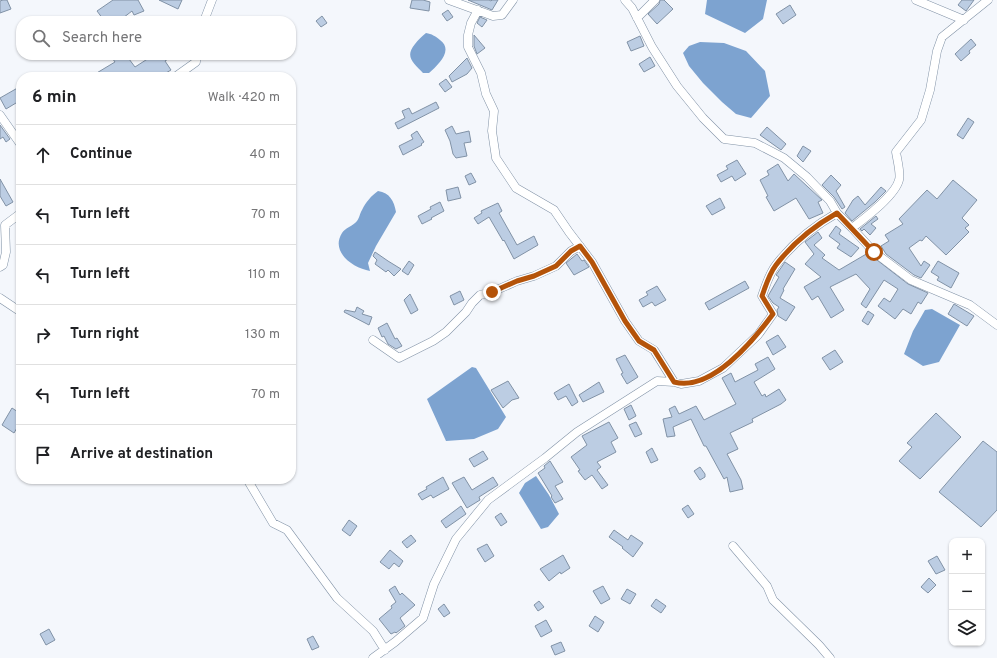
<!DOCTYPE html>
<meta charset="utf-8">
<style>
:root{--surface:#fff;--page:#f6f6f6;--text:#202124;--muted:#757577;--line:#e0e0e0}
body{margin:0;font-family:Overpass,sans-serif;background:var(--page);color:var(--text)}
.controls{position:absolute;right:12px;bottom:12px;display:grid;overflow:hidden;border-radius:8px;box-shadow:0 1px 3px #0004}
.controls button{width:36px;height:36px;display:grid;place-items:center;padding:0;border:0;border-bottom:1px solid var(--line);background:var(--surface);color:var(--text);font:20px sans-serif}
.stop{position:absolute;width:12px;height:12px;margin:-9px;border:3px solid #b45309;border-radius:50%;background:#fff}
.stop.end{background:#b45309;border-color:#fff;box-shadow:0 1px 4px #0008}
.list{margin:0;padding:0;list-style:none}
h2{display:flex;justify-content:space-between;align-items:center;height:52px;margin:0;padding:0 16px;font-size:17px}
h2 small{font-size:13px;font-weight:400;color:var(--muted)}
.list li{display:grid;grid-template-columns:26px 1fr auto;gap:12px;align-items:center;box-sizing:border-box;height:60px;padding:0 16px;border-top:1px solid var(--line)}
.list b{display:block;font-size:15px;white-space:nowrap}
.list em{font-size:13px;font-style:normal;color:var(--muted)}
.icon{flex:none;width:22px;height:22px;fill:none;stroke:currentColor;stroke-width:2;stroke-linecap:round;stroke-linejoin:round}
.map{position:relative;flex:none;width:997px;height:658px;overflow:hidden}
.search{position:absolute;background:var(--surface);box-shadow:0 1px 3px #0004;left:16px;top:16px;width:280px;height:44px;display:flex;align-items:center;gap:10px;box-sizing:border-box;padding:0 14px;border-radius:16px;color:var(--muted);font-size:15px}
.panel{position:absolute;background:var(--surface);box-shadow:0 1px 3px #0004;left:16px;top:72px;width:280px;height:412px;border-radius:16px}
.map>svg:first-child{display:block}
.water{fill:#7da3d0}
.building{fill:#bccde3;stroke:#8192a6}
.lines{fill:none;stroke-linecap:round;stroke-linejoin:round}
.street-casing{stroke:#8192a6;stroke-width:9}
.street{stroke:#fff;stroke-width:8}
.route{stroke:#b45309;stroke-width:5}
</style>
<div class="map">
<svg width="997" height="658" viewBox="0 0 997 658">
<rect width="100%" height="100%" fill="#f4f7fc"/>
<path class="water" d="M707 0H767L763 19 745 33 705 14Z
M426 33C432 34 435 36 440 40 454 50 438 65 429 73H423C414 63 404 57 415 44 418 40 422 36 426 33Z
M700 42 724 43 746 51 765 71 770 96 751 118 736 114 722 102 703 83 689 66 683 53 689 46Z
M378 191C390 193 394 201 396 212L376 246 368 263 370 271C353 268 330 252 342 233 345 228 353 226 357 221 359 219 360 213 362 210 366 202 371 196 378 191Z
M932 309 960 325 939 362 923 366 904 354 913 331 925 310Z
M472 367 476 368 506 417 498 429 474 439 446 441 427 399Z
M536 476 549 495 559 514 548 527 541 529 519 493 525 483Z"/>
<path class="building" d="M3 0H7L11 9 0 13V1Z
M113 0H138L144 11 134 15 132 11 119 21H109L106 17 103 19 97 11Z
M159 0H182L178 9Z
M412 0H423L430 2 429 11 410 8Z
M468 0H489L491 1 492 0H498L492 10Z
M660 0H664L673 9 657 24 648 14 659 4Z
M962 0H974L966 11 958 5Z
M790 5 796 15 783 24 776 14Z
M448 10 453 17 447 21 442 14Z
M322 16 327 23 321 27 316 21Z
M480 17 487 20 482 27 477 23Z
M474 35 485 48 477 54 474 46Z
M640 36 644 46 631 51 627 42Z
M971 39 976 45 969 51 970 53 961 61 955 54Z
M110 55H126L135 67 149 58 146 55H174L165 61 171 70 159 77H90L115 62Z
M650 57 655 66 644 72 639 64Z
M467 58 472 68 467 74 452 82 449 76Z
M446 79 452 87 445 92 439 84Z
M21 86V100L6 109 0 98Z
M436 102 439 108 398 129 395 123 405 118 402 111 409 108 412 114Z
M968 118 974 122 963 139 957 135Z
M0 125 10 139 6 142 3 137 0 139Z
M452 126 456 134 469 131 471 142 464 143 467 156 456 158 453 154 450 141 445 130Z
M767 127 786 144 781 150 760 135Z
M417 131 424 142 421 144 422 145 403 155 399 146 413 139 411 135Z
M803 146 811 151 803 162 797 156Z
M737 160 746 174 735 181 732 176 721 182 717 175 728 169 726 166Z
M778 164 788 181 794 174 822 200 818 202 823 213 809 219 796 198 774 211 766 197 768 196 760 180 769 175 767 171Z
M471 173 476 182 469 185 465 176Z
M831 175 841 185 836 191 845 207 842 209 834 197 822 185Z
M0 179 13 202 6 206 0 196Z
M953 180 977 200 962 218 969 225 965 228 969 232 946 255 926 236 922 241 920 240 909 248 921 266 924 261 930 265 921 278 914 275 886 254 881 246 889 241 885 235 903 224 899 219 927 190 937 199Z
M458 187 461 198 448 201 446 190Z
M881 187 886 191 875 202 852 221 845 213 853 200 858 196 865 205Z
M720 198 725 208 712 215 706 206Z
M440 202 444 211 431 218 432 219 422 224 418 216 431 209 430 207Z
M498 203 502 211 499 213 517 245 534 236 538 245 514 259 504 240 503 241 489 217 478 224 474 218 482 213 481 211Z
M876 216 878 219 871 224 876 228 870 235 864 229 862 231 860 229Z
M836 226 841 230 839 234 859 248 851 257 837 248 840 244 829 236Z
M818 232 822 238 814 245 825 255 822 258 839 270 868 253 908 284 928 293 921 304 918 302 911 314 903 309 895 319 878 306 884 298 890 302 898 289 884 280 866 308 861 304 870 289 856 274 830 287 844 310 831 318 818 296 812 300 804 287 821 277 805 264 814 254 805 242Z
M375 252 388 261 401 269 394 276 388 270 386 272 375 264 377 260 373 256Z
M577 254 582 261 584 260 589 267 574 275 566 263Z
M409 261 414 265 408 275 402 271Z
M938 261 959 273 951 288 937 280 939 277 931 272Z
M785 262 795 269 783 289 784 290 780 298 795 307 786 321 778 316 777 310 779 307 773 303 768 296 779 277 776 275Z
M745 281 749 288 709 310 705 303Z
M657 286 666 300 655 306 652 302 643 307 639 300 648 295 646 292Z
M460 291 464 300 454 305 450 296Z
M410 294 418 310 411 314 404 300Z
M954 304 974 316 967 326 948 314Z
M357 307 364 311 362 314 372 317 369 325 344 312 345 310 355 312Z
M868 311 874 315 868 325 862 321Z
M387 323 395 339 397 338 402 346 396 349 388 344 384 336 382 337 378 328Z
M778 335 786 347 773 355 766 342Z
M835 350 843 362 830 370 822 358Z
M625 355 638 377 627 384 621 374 623 373 616 359Z
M768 357 775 369 754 382 762 396 765 394 766 397 779 389 786 400 781 404 752 419 753 422 730 433 738 449 727 454 741 480 743 489 730 492 727 477 724 479 706 446H704L691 419 673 427 675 436 667 437 663 419 672 417 669 409 675 406 679 414 696 406 704 420 736 404 722 378 731 373 735 382 758 370 755 364Z
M508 381 519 398 512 400 503 408 491 390Z
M599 382 604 392 583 402 579 395Z
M569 384 578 402 572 406 566 396 558 400 554 393Z
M631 405 636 416 629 420 624 409Z
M12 408 21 414V421L14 433 2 425Z
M936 413 961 437 920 479 899 461 912 447 907 443Z
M609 422 618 438 611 442 616 452 597 462 601 467 597 470 608 485 602 489 592 475 585 480 578 471 580 470 571 457 587 445 582 436Z
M636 422 642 434 635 437 629 425Z
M983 441 997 452V510L981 527 939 492Z
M652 448 658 460 651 463 646 452Z
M483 451 488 459 474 467 469 459Z
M550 461 563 482 555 486 563 499 555 503 551 497 552 496 538 473 545 468 544 466Z
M700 467 705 474V477L700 480 694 471Z
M443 477 449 489 433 498 431 495 422 500 418 494 427 489 426 487Z
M464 477 472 490 493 477 498 485 479 497 480 500 467 508 452 483Z
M688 505 694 514 688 518 682 509Z
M461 506 466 514 446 528 441 521Z
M501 513 507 522 501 526 495 517Z
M349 520 357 526 350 536 342 530Z
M614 530 628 540 631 535 643 543 633 557 622 548 623 547 609 537Z
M411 535 416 541 407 548 402 542Z
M487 544 494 556 485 562 477 549Z
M390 550 403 561 399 567 394 563 389 569 380 562Z
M563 555 570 568 561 574 560 572 549 581 540 569Z
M937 556 945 570 936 574 928 561Z
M929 578 936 585 928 593 921 587Z
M395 586 400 595 402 593 415 605 400 618 405 626 396 633 395 632 391 634 379 619 392 608 391 606 396 602 389 590Z
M603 586 610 599 601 604 593 591Z
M627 589 636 594 630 604 621 599Z
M656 599 666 606 661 613 651 606Z
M539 601 544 607 538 611 534 605Z
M444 604 450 613 444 617 438 609Z
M595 616 604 622 598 632 589 626Z
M546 620 552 631 541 637 535 626Z
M49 629 55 640 46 645 40 634Z
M313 636 319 647 312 650 307 639Z
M561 642 565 651 555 655 551 646Z"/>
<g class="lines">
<g class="street-casing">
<path id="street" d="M449 0 493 16 502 15 513 0
M625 0 632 8 652 47 677 86 703 118 724 139 755 143 784 158 807 177 830 201 837 213 852 228C865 218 895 196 899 180 901 174 897 159 896 152L921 120 930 90 937 51 942 37 988 0
M916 0 964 20
M478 10 471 23 468 35V47L481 73 486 94 494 111 492 131 496 158 516 188 554 210 569 232 592 262 625 321 639 341 654 350 674 382
M637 18 655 0
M204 21 212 0
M175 77 196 62V55
M0 115 21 145
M852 228 874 252 911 280 970 305 997 325
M0 267 3 265 6 252 5 225 21 213
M0 298 21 312
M373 340 399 358 433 341 446 332 466 312 472 303 480 295 492 292 517 281 534 276 556 266 571 251 580 246
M247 479 273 523 287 530 337 598 373 631 385 650
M733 546 767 586 773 600 819 645 830 658
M373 658 395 642 423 618 434 584 456 539 488 500 545 458 577 432 657 381 674 382 681 384 699 381 723 368 758 335 773 314 762 296C766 285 769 274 776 265 792 244 814 226 837 213"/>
</g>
<use href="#street" class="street"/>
</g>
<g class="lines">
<path class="route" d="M492 292 517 281 534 276 556 266 571 251 580 246 592 262 625 321 639 341 654 350 674 382C711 392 753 341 773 314L762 296C766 285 769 274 776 265 792 244 814 226 837 213L874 252"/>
</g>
</svg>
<div class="controls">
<button>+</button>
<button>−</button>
<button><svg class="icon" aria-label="layers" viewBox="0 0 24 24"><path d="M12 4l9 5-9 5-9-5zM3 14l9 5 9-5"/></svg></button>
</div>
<div class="stop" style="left:874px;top:252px"></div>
<div class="stop end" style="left:492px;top:292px"></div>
<div class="search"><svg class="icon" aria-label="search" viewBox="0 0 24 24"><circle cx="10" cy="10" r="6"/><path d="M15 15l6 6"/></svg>Search here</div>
<section class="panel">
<h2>6 min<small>Walk · 420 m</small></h2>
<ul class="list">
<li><svg class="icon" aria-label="ahead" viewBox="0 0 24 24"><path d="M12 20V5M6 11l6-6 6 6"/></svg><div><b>Continue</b></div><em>40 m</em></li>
<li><svg class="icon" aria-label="left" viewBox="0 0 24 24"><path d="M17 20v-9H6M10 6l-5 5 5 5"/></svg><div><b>Turn left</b></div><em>70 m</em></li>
<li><svg class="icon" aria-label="left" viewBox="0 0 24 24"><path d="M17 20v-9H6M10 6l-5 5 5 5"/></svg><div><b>Turn left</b></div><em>110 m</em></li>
<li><svg class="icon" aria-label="right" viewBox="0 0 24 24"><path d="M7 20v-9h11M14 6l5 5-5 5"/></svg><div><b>Turn right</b></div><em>130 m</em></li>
<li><svg class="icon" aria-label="left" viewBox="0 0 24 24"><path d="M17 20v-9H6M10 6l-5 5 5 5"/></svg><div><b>Turn left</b></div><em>70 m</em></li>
<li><svg class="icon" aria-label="arrive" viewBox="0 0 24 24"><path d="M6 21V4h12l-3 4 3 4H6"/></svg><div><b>Arrive at destination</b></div></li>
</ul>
</section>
</div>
